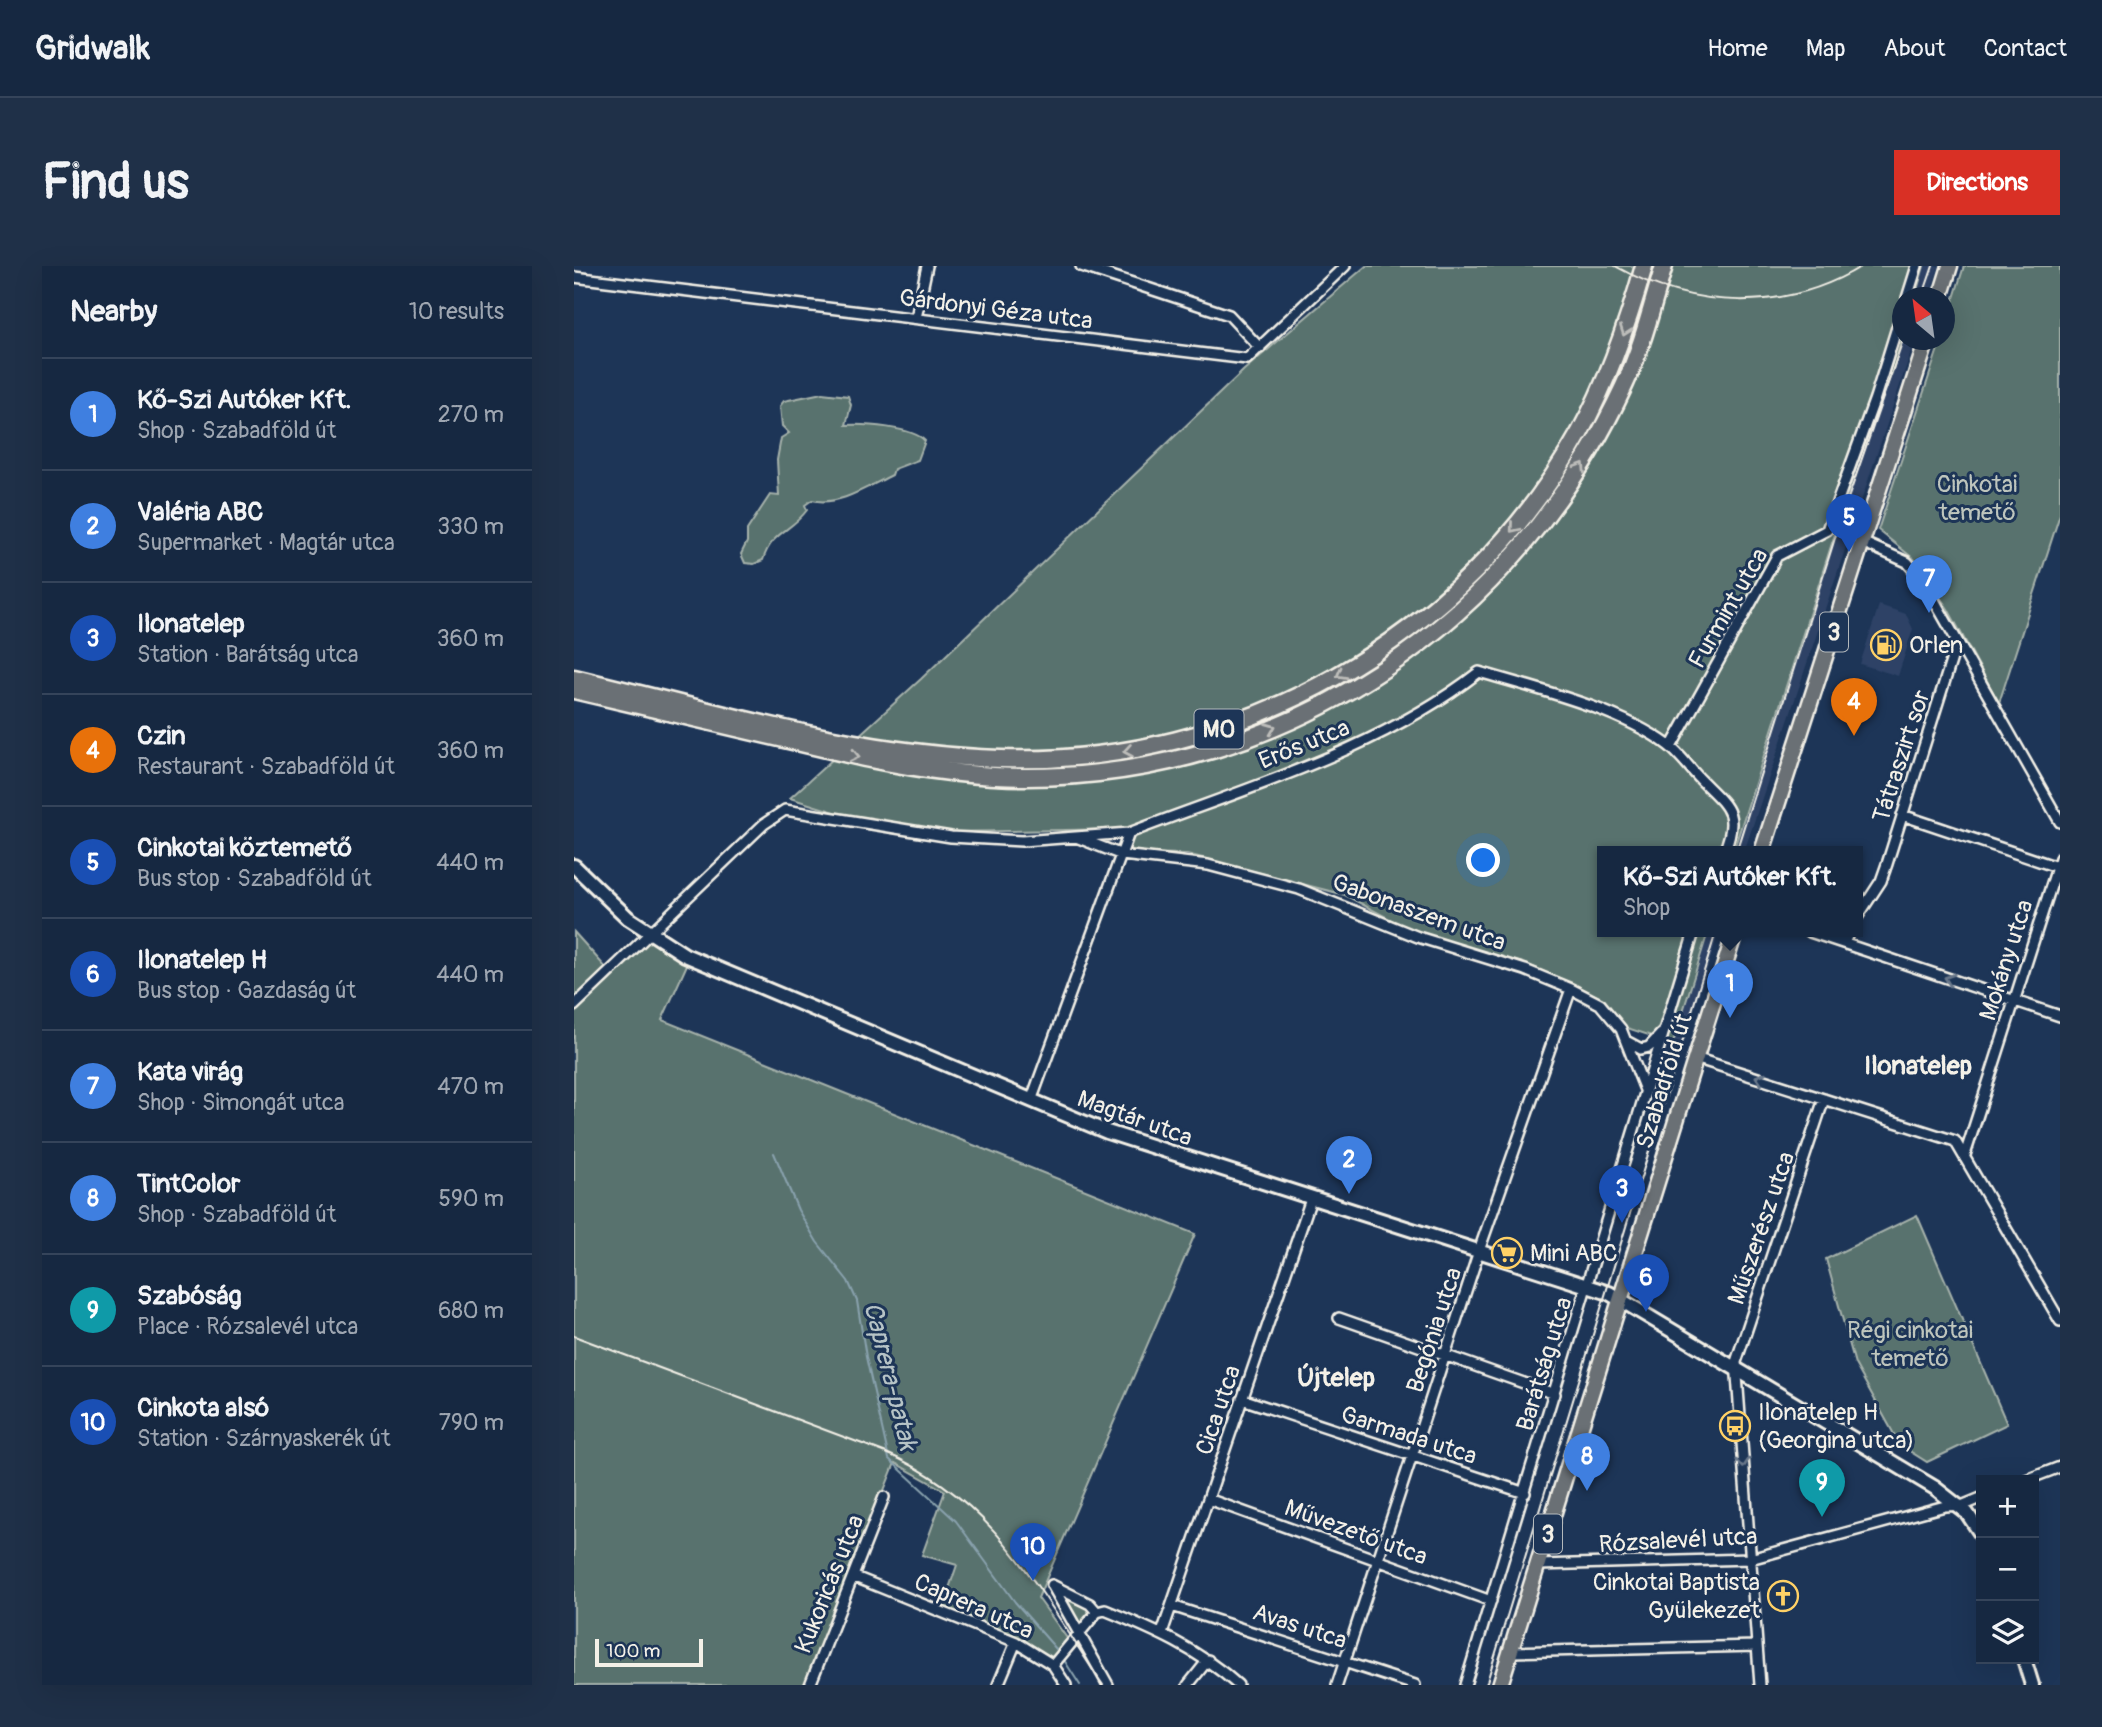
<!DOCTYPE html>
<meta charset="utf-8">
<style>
:root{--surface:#162841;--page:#1f3048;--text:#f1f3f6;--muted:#9ea6b1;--line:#35445a;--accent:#d93025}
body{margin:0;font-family:Pangolin,sans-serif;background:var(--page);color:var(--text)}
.controls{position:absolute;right:21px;bottom:21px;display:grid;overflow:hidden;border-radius:0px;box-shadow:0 7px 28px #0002}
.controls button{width:63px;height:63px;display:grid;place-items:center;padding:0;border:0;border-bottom:2px solid var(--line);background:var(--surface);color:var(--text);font:35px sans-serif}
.compass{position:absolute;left:1318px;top:21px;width:63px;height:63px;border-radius:50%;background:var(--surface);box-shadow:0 7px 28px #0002;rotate:331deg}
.scale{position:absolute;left:21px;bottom:18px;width:108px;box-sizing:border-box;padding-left:7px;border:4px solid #f4f1e8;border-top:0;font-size:19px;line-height:24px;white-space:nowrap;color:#f4f1e8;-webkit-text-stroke:5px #1d3557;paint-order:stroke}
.you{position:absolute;left:910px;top:595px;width:24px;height:24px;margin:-18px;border:5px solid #fff;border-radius:50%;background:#1a73e8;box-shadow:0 0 0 10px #1a73e833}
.badge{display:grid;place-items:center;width:46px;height:46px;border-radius:50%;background:var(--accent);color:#fff;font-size:23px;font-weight:700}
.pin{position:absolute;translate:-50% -58px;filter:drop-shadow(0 2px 4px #0008)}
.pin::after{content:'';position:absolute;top:37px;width:24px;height:21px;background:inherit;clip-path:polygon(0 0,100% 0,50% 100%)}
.popup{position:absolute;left:1023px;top:580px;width:266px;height:91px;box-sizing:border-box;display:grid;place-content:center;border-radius:0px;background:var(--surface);filter:drop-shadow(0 2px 5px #0005);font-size:23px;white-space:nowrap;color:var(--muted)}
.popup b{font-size:26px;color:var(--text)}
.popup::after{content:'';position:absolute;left:50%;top:100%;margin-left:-14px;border:14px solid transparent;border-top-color:var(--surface)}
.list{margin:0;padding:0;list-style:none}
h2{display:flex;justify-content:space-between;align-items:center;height:91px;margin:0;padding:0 28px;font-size:30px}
h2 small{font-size:23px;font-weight:400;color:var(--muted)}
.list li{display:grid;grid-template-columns:46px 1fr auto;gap:21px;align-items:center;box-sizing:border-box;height:112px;padding:0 28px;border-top:2px solid var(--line)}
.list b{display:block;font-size:26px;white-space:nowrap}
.list p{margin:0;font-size:23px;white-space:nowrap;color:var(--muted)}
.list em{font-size:23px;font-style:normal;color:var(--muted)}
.icon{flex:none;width:38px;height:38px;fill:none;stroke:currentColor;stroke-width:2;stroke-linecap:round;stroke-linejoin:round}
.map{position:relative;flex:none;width:1486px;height:1419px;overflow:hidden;border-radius:0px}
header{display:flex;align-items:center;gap:42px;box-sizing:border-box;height:98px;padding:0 35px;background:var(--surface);border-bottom:2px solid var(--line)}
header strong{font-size:33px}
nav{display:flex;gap:38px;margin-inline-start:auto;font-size:24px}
.intro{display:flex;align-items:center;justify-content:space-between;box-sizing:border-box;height:168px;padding:0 42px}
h1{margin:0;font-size:49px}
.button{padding:18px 32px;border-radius:0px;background:var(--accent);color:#fff;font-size:24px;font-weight:700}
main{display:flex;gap:42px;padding:0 42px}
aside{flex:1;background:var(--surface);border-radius:0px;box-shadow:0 7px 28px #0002}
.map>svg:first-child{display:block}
.built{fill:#2d4266}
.green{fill:#59726e;stroke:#a6b2ab;stroke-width:2}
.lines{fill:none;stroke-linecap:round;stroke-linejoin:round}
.stream{stroke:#89a2ae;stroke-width:2}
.street-casing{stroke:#f4f1e8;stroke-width:14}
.secondary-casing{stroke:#f4f1e8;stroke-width:18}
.primary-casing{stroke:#f4f1e8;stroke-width:19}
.highway-casing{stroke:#f4f1e8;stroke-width:21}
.street{stroke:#1d3557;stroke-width:9}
.secondary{stroke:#1d3557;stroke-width:12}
.primary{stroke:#6a7074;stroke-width:14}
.highway{stroke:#6a7074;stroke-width:16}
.tram{stroke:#f4f1e8;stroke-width:2}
.oneway{stroke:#bdbdba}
.oneway2{stroke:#68778a}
.labels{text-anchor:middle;stroke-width:6;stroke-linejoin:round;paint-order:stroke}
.shield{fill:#1d3557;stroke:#b4b9bc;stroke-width:2}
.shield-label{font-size:23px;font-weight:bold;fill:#f4f1e8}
.street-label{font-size:24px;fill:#f4f1e8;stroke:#1d3557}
.park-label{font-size:24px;fill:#bec5bd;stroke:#1d3557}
.poi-label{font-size:24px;fill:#f4f1e8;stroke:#1d3557;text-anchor:start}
.neighbourhood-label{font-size:26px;font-weight:bold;fill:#f4f1e8;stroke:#1d3557}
.water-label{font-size:26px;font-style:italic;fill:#b6c3c6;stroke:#1d3557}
</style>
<header>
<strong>Gridwalk</strong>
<nav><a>Home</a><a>Map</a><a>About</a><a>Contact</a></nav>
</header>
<div class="intro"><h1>Find us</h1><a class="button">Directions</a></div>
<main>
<aside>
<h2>Nearby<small>10 results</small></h2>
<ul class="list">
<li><span class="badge" style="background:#3f7fe0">1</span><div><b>Kő-Szi Autóker Kft.</b><p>Shop · Szabadföld út</p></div><em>270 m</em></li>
<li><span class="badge" style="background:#3f7fe0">2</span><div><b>Valéria ABC</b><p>Supermarket · Magtár utca</p></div><em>330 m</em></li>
<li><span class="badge" style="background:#1a4fb4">3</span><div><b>Ilonatelep</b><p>Station · Barátság utca</p></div><em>360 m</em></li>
<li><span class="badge" style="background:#e8710a">4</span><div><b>Czin</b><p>Restaurant · Szabadföld út</p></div><em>360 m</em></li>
<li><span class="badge" style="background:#1a4fb4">5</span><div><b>Cinkotai köztemető</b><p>Bus stop · Szabadföld út</p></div><em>440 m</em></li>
<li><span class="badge" style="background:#1a4fb4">6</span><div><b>Ilonatelep H</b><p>Bus stop · Gazdaság út</p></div><em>440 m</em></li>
<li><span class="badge" style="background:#3f7fe0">7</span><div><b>Kata virág</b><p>Shop · Simongát utca</p></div><em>470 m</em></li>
<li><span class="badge" style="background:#3f7fe0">8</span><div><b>TintColor</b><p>Shop · Szabadföld út</p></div><em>590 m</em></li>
<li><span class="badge" style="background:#0f9aa8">9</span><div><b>Szabóság</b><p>Place · Rózsalevél utca</p></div><em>680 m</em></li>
<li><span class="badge" style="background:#1a4fb4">10</span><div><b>Cinkota alsó</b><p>Station · Szárnyaskerék út</p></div><em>790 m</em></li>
</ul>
</aside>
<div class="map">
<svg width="1486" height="1419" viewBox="0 0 1486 1419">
<rect width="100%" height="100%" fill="#1d3557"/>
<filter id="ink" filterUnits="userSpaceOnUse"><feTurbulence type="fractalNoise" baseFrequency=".0143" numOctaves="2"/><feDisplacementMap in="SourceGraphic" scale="14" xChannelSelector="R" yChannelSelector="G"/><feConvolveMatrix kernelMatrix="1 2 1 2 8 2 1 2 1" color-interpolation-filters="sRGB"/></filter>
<g filter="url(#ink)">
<path class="built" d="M1350 0H1365L1355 31H1341Z
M1328 71 1341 74 1170 586H1159L1283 199Z
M1305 339 1332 348 1339 363 1324 410 1286 398Z
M1134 666H1145L1108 780 1099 777Z"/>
<path class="green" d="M792 0H1350L1341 31 1328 32V71L1319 104 1283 199 1159 586H1028V666H1134L1099 777 1050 761 1031 734 999 718 952 698 871 676 823 657 771 629 613 588 546 587 548 563 375 566 267 548 216 532 347 413 670 104Z
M1390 0H1486V248L1425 437 1374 343 1340 293 1304 264 1367 74H1370L1371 61Z
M248 127 274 130 277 139 272 159C290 158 339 161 351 175L344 194 320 203 318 209C295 220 264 241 238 234L231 239 233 244C217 266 198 265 189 294L180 298 171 297 167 288 173 276V264L196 229 205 230 203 194 207 172 215 167 208 160 206 140 210 135Z
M0 666 33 703 70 671 116 692 88 754 621 968 464 1332 495 1375 478 1394 441 1371 369 1340 383 1299 348 1289 371 1225 321 1197 232 1419H0Z
M1343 949 1433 1158 1353 1196 1326 1179 1281 1098 1252 993Z
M486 1328 516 1341V1347L504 1363Z"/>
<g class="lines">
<path class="stream" d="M200 887 224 944 243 976 274 1015 283 1035 292 1091 315 1193 382 1255 441 1336 483 1384
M490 1394 506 1419"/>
<g class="street-casing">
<path id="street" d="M507 0 655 49 686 82
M0 11 673 93 771 0
M1333 32 1343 0
M342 52 353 0
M1288 276 1333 296 1348 313 1486 556
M1097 481 1203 290 1253 264 1301 132 1328 45
M1328 549 1483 601
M502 571 548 589 634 599 725 623 844 671 951 704 997 723 1026 738 1047 763 1071 824
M1284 650 1307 615 1313 598 1383 376
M1236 666 1486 750
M1270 677 1275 666
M0 740 190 558 211 544 377 571 448 575 555 567
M1052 775 1067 783 1075 781 1087 768
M1121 792 1381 875 1486 1055
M457 835 555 567C674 521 804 485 905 406 966 424 1043 442 1094 479 1106 488 1116 503 1127 514 1154 541 1166 547 1150 586
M1391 889 1486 592
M765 1052 981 1128
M668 1133 951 1227
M1452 1214 1486 1201
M634 1233 917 1335
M964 1299 1176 1293 1371 1240 1390 1239 1407 1232
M281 1311 442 1376 479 1399 492 1419
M478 1319 534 1419
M478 1319 516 1338 523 1346
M598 1340 841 1419
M588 1367 737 933
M936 1386 1183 1380
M479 1399 523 1346 531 1344C580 1364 624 1383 664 1419
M236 1419 310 1231
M424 1419 442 1376
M614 1419 634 1394
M763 1419 907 979 997 723
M891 1419 1120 666
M1186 1419 1162 1096 1250 833"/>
</g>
<g class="secondary-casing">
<path id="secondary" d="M0 600 54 652 111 689 533 866 1035 1027 1361 1222 1393 1247 1407 1268
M1450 1393 1458 1419"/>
</g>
<g class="primary-casing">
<path id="primary" d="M1366 32 1376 0
M1188 586 1353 74
M926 1419 1161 666"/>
</g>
<g class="highway-casing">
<path id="highway" d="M0 412C140 445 283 489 427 493 664 501 891 373 1006 166 1035 113 1054 57 1070 0
M0 424 291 492C344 503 398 511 453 511 715 511 941 355 1050 120 1068 82 1078 40 1090 0"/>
</g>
<use href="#street" class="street"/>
<use href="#secondary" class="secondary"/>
<use href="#primary" class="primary"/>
<use href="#highway" class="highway"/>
<path class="tram" d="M1041 0C1119 44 1212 47 1288 0
M1348 32 1359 0
M1162 586 1267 253 1329 74
M0 1070 310 1186C420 1232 466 1326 529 1419
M912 1419 1142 666"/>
</g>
<defs><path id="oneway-chevron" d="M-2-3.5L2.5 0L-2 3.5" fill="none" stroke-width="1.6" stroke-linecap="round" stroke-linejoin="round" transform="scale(1.75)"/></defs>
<g class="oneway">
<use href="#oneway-chevron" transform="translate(1051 65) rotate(110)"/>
<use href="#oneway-chevron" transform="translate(1007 201) rotate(-58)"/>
<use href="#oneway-chevron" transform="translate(940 262) rotate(130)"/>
<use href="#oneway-chevron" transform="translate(767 408) rotate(151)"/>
<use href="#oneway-chevron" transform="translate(697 462) rotate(-22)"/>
<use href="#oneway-chevron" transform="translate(554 485) rotate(170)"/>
<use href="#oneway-chevron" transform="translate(281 490) rotate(13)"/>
</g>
<g class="oneway2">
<use href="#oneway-chevron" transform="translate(1375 713) rotate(-161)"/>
<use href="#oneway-chevron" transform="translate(1186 812) rotate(-162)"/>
<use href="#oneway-chevron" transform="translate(1169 1197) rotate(86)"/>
</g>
</g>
<defs>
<g id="fuel-ring" transform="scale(1.575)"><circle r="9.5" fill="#1d3557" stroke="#ffd166" stroke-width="1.5"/><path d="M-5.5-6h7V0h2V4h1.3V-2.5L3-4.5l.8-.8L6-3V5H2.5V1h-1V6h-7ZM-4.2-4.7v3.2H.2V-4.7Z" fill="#ffd166"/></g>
<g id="supermarket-ring" transform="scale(1.575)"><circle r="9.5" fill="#1d3557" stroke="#ffd166" stroke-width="1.5"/><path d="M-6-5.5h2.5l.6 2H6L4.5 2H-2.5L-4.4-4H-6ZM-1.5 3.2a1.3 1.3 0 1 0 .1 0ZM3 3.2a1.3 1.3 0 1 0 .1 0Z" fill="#ffd166"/></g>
<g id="bus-ring" transform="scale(1.575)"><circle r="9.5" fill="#1d3557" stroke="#ffd166" stroke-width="1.5"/><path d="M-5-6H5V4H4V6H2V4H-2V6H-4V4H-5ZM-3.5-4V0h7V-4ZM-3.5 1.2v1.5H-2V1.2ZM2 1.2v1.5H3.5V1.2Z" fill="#ffd166"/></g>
<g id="church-ring" transform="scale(1.575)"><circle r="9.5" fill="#1d3557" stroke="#ffd166" stroke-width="1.5"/><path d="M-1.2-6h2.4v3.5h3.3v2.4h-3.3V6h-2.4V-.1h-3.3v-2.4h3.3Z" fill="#ffd166"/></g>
</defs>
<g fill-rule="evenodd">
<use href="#fuel-ring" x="1312" y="379"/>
<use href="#supermarket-ring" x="933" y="987"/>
<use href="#bus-ring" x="1161" y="1160"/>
<use href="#church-ring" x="1209" y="1330"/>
</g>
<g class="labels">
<g class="shield">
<rect x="1246" y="346.5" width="28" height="39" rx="5"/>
<rect x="620.5" y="443.5" width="49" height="39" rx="5"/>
<rect x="960" y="1248.5" width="28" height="39" rx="5"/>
</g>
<g class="shield-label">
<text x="1260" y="374">3</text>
<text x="645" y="471">M0</text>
<text x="974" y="1276">3</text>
</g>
<g class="street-label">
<text transform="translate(422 43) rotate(7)" y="8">Gárdonyi Géza utca</text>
<text transform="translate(1154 342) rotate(-60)" y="8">Furmint utca</text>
<text transform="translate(730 478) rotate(-22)" y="8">Erős utca</text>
<text transform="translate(1327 490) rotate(-72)" y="8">Tátraszirt sor</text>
<text transform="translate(845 646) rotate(20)" y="8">Gabonaszem utca</text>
<text transform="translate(1432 694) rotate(-72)" y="8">Mokány utca</text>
<text transform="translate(1090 815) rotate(-73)" y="8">Szabadföld út</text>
<text transform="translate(561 852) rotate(20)" y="8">Magtár utca</text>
<text transform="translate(1187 962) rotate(-71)" y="8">Műszerész utca</text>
<text transform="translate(860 1064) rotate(-72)" y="8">Begónia utca</text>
<text transform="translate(970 1098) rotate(-73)" y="8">Barátság utca</text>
<text transform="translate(644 1144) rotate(-71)" y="8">Cica utca</text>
<text transform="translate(835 1169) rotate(18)" y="8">Garmada utca</text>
<text transform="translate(782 1266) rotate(20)" y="8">Művezető utca</text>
<text transform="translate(1104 1274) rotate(-3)" y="8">Rózsalevél utca</text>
<text transform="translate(255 1318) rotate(-68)" y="8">Kukoricás utca</text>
<text transform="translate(400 1340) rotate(24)" y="8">Caprera utca</text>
<text transform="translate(726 1360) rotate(18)" y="8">Avas utca</text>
</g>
<g class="park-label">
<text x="1403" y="226">Cinkotai<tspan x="1403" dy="28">temető</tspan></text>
<text x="1336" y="1072">Régi cinkotai<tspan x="1336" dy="28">temető</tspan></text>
</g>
<g class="poi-label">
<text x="1335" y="387">Orlen</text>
<text x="956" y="995">Mini ABC</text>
<text x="1184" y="1154">Ilonatelep H<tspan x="1184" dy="28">(Georgina utca)</tspan></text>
<text x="1186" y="1324" text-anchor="end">Cinkotai Baptista<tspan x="1186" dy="28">Gyülekezet</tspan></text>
</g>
<g class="neighbourhood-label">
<text x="1344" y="808">Ilonatelep</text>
<text x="762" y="1120">Újtelep</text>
</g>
<g class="water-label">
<text transform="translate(317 1110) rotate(76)" y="9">Caprera-patak</text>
</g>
</g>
</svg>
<div class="controls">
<button>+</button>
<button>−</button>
<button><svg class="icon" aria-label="layers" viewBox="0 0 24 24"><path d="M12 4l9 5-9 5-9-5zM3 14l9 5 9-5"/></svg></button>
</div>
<svg class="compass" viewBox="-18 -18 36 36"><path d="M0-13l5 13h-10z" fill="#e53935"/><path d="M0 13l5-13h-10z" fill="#9ea6b1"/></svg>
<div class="scale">100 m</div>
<div class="you"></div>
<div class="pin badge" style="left:1156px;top:752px;background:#3f7fe0">1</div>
<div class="popup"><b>Kő-Szi Autóker Kft.</b>Shop</div>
<div class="pin badge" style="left:775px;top:928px;background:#3f7fe0">2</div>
<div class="pin badge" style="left:1048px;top:957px;background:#1a4fb4">3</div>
<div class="pin badge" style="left:1280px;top:470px;background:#e8710a">4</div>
<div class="pin badge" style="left:1275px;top:286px;background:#1a4fb4">5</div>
<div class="pin badge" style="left:1072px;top:1046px;background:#1a4fb4">6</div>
<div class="pin badge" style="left:1355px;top:347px;background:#3f7fe0">7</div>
<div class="pin badge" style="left:1013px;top:1225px;background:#3f7fe0">8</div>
<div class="pin badge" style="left:1248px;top:1251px;background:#0f9aa8">9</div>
<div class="pin badge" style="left:459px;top:1315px;background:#1a4fb4">10</div>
</div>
</main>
